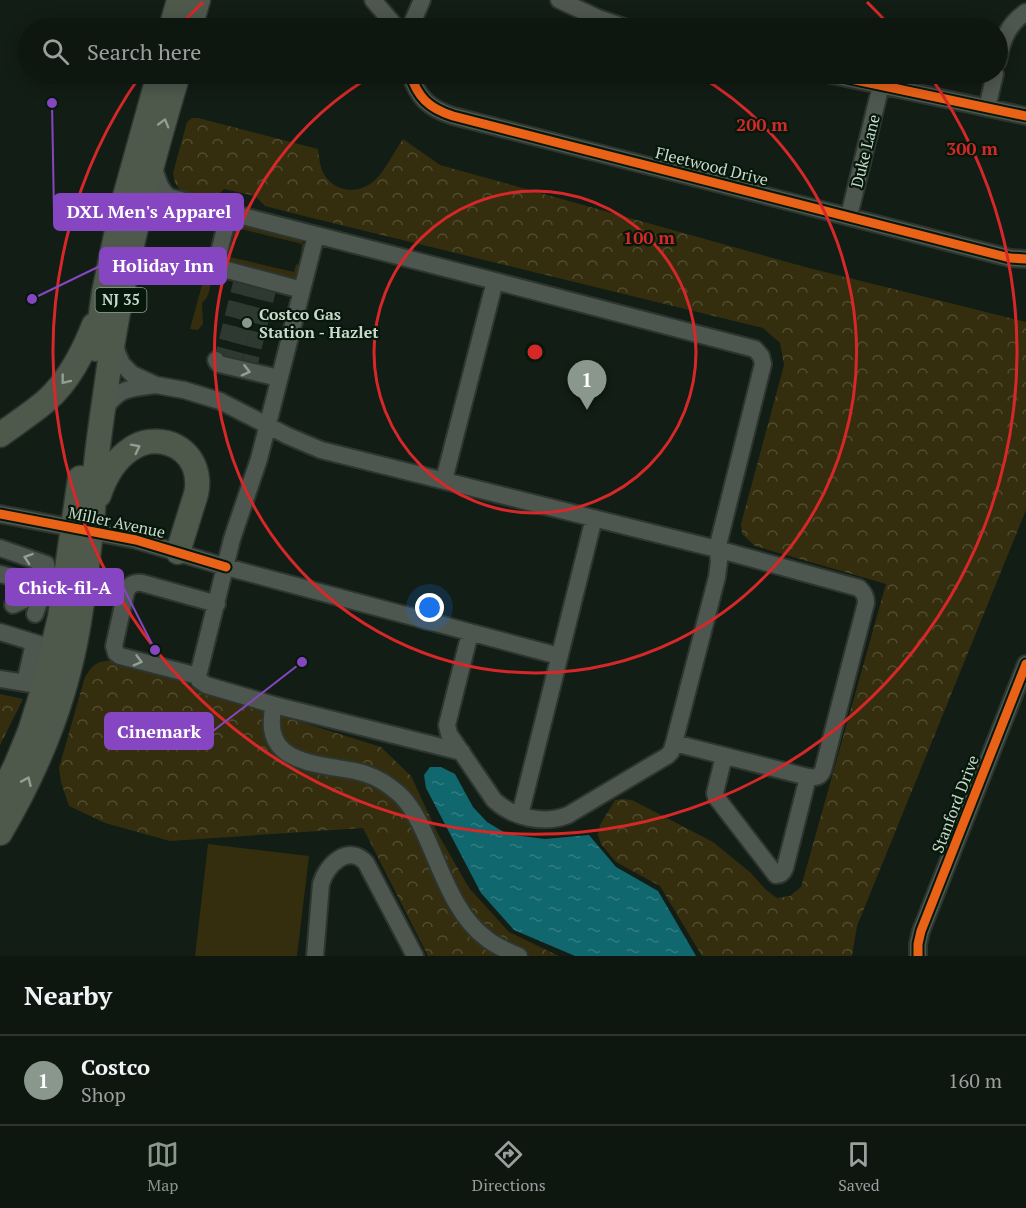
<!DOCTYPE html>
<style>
:root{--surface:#0e1610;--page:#171f19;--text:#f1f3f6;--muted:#9b9f9f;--line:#2e3530;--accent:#8a978d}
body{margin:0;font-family:"PT Serif",serif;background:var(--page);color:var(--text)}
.you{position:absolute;left:430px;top:608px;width:21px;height:21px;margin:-15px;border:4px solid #fff;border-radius:50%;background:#1a73e8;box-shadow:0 0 0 9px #1a73e833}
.badge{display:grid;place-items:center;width:39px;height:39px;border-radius:50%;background:var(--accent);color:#fff;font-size:20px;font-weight:700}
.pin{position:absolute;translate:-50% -50px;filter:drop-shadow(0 2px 3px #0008)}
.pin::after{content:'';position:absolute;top:32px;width:21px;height:18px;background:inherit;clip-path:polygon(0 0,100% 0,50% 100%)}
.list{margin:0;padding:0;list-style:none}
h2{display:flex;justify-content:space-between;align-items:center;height:78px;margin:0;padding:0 24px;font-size:26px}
h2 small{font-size:20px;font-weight:400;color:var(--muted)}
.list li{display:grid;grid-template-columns:39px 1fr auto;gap:18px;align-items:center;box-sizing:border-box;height:90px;padding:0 24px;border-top:2px solid var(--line)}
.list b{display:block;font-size:22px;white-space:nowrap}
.list p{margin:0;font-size:20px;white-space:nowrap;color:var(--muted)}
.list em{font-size:20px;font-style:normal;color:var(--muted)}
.icon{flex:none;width:33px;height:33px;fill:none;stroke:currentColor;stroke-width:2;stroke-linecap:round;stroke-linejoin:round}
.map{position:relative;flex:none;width:1026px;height:956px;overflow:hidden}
.search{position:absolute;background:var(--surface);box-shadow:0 3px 15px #0003;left:18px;right:18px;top:18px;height:66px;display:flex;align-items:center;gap:15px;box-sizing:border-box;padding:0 21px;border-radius:33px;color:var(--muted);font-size:22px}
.sheet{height:168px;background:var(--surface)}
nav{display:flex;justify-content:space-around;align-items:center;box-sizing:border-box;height:84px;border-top:2px solid var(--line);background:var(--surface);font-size:16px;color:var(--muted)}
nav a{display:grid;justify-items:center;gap:3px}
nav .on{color:var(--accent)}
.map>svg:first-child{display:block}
.green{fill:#342e0e}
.forest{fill:url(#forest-crowns)}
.water{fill:url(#water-ripples)}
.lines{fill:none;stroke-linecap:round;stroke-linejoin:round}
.minor-tunnel{stroke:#2e3931;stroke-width:16;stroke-dasharray:16 8;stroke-linecap:butt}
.minor-casing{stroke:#2d352f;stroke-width:20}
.highway-casing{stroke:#2d352f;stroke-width:27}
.minor{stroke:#4e5650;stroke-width:16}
.highway{stroke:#4e584b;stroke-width:24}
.cycleway-casing{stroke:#05180a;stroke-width:13}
.cycleway{stroke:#ea6118;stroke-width:9}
.oneway{stroke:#939e92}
.oneway2{stroke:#939e95}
.ring{fill:none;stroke:#d62828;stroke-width:3}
.poi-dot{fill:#8a978d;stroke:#05180a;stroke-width:2}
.labels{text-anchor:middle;stroke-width:4.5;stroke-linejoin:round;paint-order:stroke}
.shield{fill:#05180a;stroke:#909e92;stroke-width:1.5}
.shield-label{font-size:15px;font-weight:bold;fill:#cbd8cd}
.street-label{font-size:16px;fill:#cbd8cd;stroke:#05180a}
.poi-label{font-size:16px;font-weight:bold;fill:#cbd8cd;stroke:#05180a;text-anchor:start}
.centre{fill:#d62828;stroke:#05180a;stroke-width:3}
.ring-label{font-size:18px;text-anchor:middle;font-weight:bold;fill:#d62828;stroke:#05180a;stroke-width:4.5;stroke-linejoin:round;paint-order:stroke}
.leader{fill:none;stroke:#8746c1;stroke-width:2}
.callout-dot{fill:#8746c1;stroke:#05180a;stroke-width:2}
.callout{fill:#8746c1;stroke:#8746c1;stroke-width:2}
.callout-label{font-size:18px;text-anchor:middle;font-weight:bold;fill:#fff}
</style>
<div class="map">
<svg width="1026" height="956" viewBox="0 0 1026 956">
<defs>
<pattern id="forest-crowns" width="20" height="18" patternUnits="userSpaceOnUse" patternTransform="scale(1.5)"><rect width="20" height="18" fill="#342e0e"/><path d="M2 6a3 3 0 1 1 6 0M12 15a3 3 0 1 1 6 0" fill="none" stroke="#504c30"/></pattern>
<pattern id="water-ripples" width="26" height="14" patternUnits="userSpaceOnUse" patternTransform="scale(1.5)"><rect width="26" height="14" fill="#10676d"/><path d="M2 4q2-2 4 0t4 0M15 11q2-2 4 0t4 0" fill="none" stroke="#317c81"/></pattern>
</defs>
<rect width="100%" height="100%" fill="#121d15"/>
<path class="green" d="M241 223 299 237 302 241 305 249 303 252 301 253 302 244 241 229 238 237 233 236 232 233 234 228Z
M231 247 232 249 230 257 294 272 296 265 298 264 300 267 297 276 294 280 226 262C225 257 225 250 231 247Z
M209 259 213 269 221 278 216 281 210 279C211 288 209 297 202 303L203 324 198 330 190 329Z
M208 844 309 856 297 956H195Z"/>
<path class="forest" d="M192 118H198L318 149C319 158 320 168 325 176 337 193 359 194 374 181 384 173 395 150 403 139L440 165 805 267 1026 322V510L857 926 852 956H702L660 886 616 862 601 844 598 835 600 825 615 800 623 799 632 800 713 842 751 873 766 890 777 898 790 896 801 887 886 584 755 546 742 534 741 524 784 365 780 343 763 328 304 216 265 206 255 196 224 189 214 199 181 191 175 183 173 173 187 122Z
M117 660 176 675 193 688 381 747 411 776 438 834 469 888 509 932 559 956H428L363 828 170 841 105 823 69 806 61 782 59 768 84 680C93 662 98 661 117 660Z
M0 694 23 699 0 745Z"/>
<path class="water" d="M430 767H441L455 774 473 807 487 822 507 834 545 839 589 835 616 867 658 891 696 956H575L514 930 481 893 426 788 424 775Z"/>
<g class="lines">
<path class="minor-tunnel" d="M221 364 243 275
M232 367 254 282
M248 371 270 282"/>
<g class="minor-casing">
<path id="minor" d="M373 0 397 28
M559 0 598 18 627 28
M410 28 422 0
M998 61C1002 40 1008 24 1026 12
M410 74C418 97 428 108 453 116L1010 258 1026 259
M827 74 1026 116
M987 108 995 74
M153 165C157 177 159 189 169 197L495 281 444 480
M229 213 217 260 220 268 302 290
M849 216 881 85
M495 281 755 349 761 356 763 364 717 549 859 588C864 593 866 596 866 603L823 770C820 777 816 778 808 777L674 743
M114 343 118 355 122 364 132 374 156 385 184 390 220 401 288 436 321 450 717 549 719 561 717 577 674 743 671 752 667 756 568 815C543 825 512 817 494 800L449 734 447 725 470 633
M216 360 217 362 219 364 279 378
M103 411C120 387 127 389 155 385
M0 514 136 540 226 567 559 656
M0 548 46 564 48 576 35 614
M0 574 28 581 31 591 26 599 13 605
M217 604 142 583C134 582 129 585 126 592L114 646 116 653 120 656 198 676 199 680 206 685 274 705 462 752
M0 632 52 648
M198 676 232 539 259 459 316 235
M0 679 44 686
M25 683 34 643
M274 705C263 750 292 761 331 767 343 769 355 770 366 774 378 778 389 785 398 793 411 804 420 823 427 839 442 872 456 917 487 939 497 947 508 951 519 956
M724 756 715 793 716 797 776 875C781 875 783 873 785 868L808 777
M520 815 594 518
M315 956 321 884C326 865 349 843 366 863L415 956
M918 956V944L921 931 1026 664"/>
</g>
<g class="highway-casing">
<path id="highway" d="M171 28 179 0
M190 28 198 0
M96 349 104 292 122 207 159 74
M0 435C15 424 32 413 46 401 69 381 83 353 94 325
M99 495C105 477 114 460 131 449 153 434 184 442 194 466 198 476 198 485 196 494L178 552
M0 797 16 765 30 731 41 696 60 617 80 478
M0 833C38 769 67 696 79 622 84 592 88 562 91 532 94 509 94 486 96 464 99 434 104 404 108 374 122 272 149 172 178 74"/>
</g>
<use href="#minor" class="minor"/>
<use href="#highway" class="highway"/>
<g class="cycleway-casing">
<path id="cycleway" d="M410 74C418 97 428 108 453 116L1010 258 1026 259
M827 74 1026 116
M0 514 136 540 226 567
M918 956V944L921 931 1026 664"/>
</g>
<use href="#cycleway" class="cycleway"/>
</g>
<defs><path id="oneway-chevron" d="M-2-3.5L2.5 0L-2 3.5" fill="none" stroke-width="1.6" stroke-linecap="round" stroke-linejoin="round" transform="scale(1.5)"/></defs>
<g class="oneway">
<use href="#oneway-chevron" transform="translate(164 123) rotate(-74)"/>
<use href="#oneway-chevron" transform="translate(65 380) rotate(128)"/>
<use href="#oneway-chevron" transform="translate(136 448) rotate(-27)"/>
<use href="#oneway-chevron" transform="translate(27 781) rotate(-66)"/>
</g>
<g class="oneway2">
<use href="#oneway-chevron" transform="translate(246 371) rotate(14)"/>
<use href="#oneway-chevron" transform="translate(28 558) rotate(-161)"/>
<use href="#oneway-chevron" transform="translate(138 661) rotate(15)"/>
</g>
<g class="ring">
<circle cx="535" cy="352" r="161"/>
<path d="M696 74A321 321 0 1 1 375 74"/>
<path d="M180 26A482 482 0 0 1 203 2M867 2A482 482 0 0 1 890 26M930 76A482 482 0 1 1 140 76"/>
</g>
<circle class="poi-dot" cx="247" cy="323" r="6"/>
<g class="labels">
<rect class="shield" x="95.5" y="288" width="51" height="24" rx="4.5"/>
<g class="shield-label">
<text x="121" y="305">NJ 35</text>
</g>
<g class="street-label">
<text transform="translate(865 151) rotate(-76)" y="6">Duke Lane</text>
<text transform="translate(712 166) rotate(14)" y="6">Fleetwood Drive</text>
<text transform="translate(117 522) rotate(12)" y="6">Miller Avenue</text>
<text transform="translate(955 804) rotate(-69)" y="6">Stanford Drive</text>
</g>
<g class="poi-label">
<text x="259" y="320">Costco Gas<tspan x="259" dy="18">Station - Hazlet</tspan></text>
</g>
</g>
<circle cx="535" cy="352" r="9" class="centre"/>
<g class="ring-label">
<text x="762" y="131">200 m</text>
<text x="972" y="155">300 m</text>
<text x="649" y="244">100 m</text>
</g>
<path class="leader" d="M52 103L54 212M32 299L100 266M155 650L123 587M302 662L213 731"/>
<g class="callout-dot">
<circle cx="52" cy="103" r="6"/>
<circle cx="32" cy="299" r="6"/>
<circle cx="155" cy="650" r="6"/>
<circle cx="302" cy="662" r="6"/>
</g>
<g class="callout">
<rect x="54" y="194" width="189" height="36" rx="6"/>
<rect x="100" y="248" width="126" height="36" rx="6"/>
<rect x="6" y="569" width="117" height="36" rx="6"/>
<rect x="105" y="713" width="108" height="36" rx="6"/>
</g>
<g class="callout-label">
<text x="149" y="218">DXL Men's Apparel</text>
<text x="163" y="272">Holiday Inn</text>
<text x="65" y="594">Chick-fil-A</text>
<text x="159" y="738">Cinemark</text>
</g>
</svg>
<div class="you"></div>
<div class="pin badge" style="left:587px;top:410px">1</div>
<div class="search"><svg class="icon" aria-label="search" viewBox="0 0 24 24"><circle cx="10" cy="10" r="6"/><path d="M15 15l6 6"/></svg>Search here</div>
</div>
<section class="sheet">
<h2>Nearby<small></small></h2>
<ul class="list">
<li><span class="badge">1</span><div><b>Costco</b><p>Shop</p></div><em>160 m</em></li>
</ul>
</section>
<nav>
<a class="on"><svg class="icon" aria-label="map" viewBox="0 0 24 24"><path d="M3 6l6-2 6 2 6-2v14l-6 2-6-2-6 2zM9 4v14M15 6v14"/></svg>Map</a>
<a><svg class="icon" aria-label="directions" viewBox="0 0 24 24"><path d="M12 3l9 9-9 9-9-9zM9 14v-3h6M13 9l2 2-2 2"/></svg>Directions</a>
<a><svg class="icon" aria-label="saved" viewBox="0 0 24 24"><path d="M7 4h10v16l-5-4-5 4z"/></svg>Saved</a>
</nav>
